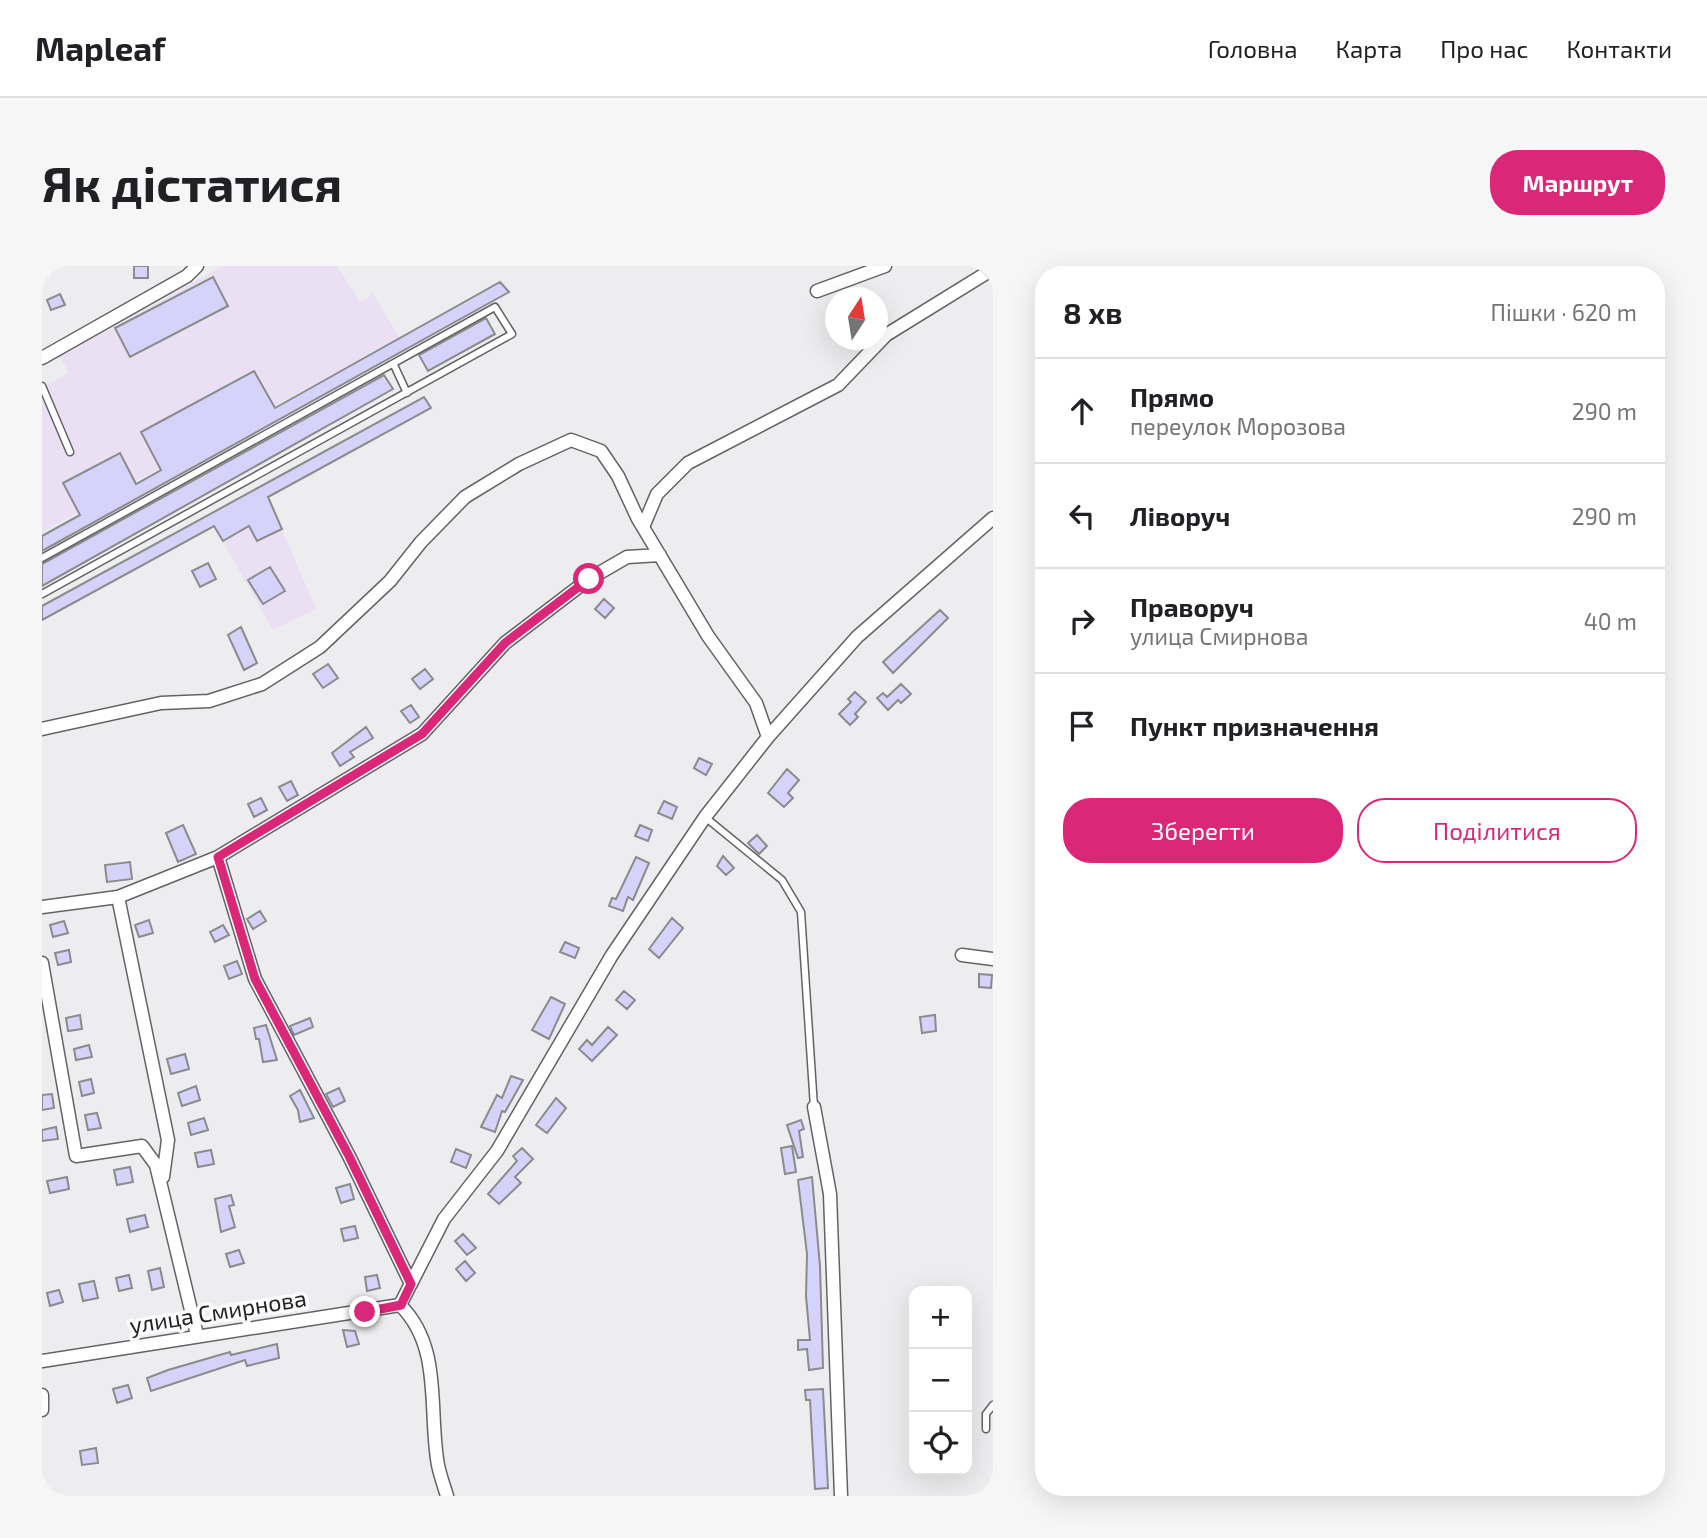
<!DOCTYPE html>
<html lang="uk">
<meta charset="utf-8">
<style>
:root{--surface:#fff;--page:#f6f6f6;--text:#202124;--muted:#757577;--line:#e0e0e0;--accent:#db2777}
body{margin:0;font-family:"Exo 2",sans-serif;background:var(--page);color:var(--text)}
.controls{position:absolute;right:21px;bottom:21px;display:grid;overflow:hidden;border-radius:14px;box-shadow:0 7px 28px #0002}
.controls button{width:63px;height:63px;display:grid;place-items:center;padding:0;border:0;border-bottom:2px solid var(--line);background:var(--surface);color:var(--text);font:35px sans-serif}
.compass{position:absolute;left:783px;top:21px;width:63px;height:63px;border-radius:50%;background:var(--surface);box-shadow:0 7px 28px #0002;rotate:12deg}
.stop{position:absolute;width:21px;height:21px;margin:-16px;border:5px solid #db2777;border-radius:50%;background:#fff}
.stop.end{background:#db2777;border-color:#fff;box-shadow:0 2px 7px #0008}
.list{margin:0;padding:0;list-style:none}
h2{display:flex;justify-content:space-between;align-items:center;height:91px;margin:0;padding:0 28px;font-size:30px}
h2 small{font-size:23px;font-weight:400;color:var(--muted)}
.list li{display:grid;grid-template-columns:46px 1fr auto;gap:21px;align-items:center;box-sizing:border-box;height:105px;padding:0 28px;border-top:2px solid var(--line)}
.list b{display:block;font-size:26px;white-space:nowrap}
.list p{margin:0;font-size:23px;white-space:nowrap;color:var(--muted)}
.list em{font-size:23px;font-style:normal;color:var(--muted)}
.actions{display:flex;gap:14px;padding:21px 28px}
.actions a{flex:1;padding:16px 0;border:2px solid var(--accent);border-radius:28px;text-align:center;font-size:24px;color:var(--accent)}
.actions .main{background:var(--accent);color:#fff}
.icon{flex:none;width:38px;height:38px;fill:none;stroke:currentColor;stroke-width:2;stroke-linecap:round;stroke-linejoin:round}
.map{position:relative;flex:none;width:951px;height:1230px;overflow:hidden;border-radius:28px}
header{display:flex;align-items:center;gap:42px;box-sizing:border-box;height:98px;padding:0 35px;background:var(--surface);border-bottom:2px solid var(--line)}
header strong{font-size:33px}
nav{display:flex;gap:38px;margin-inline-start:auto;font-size:24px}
.intro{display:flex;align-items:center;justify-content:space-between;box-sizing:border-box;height:168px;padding:0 42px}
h1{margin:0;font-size:49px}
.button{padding:18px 32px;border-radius:28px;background:var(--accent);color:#fff;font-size:24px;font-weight:700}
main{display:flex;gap:42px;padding:0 42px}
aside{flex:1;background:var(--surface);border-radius:28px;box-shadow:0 7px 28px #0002}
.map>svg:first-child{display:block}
.industrial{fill:#eadff3}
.building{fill:#d5d3f9;stroke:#8b8a8c;stroke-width:2}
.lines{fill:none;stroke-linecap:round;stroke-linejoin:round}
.lane-casing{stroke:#636365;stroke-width:9}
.street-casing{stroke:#636365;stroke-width:15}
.lane{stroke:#fff;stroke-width:6}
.street{stroke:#fff;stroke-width:12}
.route{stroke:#db2777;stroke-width:9}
.labels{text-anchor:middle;stroke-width:7;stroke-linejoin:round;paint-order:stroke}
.street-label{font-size:23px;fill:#222;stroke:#fbfbfd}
</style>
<header>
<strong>Mapleaf</strong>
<nav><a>Головна</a><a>Карта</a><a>Про нас</a><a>Контакти</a></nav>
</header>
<div class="intro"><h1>Як дістатися</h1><a class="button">Маршрут</a></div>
<main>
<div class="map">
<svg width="951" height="1230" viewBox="0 0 951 1230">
<rect width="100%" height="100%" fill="#ededef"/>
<path class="industrial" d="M181 0H295L318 36 331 28 358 72 0 266V121L27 107 18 91Z
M226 231 274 343 231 364 172 260Z"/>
<path class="building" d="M92 0H106V12H92Z
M171 11 186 40 88 91 73 62Z
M458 16 467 26 0 285V270L38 249 21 217 78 187 94 218 119 204 99 166 212 105 233 142Z
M18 28 23 39 9 44 5 34Z
M444 52 453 68 386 105 377 89Z
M342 109 351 123 0 320V298Z
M382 131 389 142 226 231 240 263 215 275 207 260 181 275 172 260 0 354V340Z
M166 297 174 313 158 321 150 305Z
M228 301 243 325 221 338 206 314Z
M562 333 572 342 563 352 553 343Z
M898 344 906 352 851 407 841 396Z
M199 361 215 397 202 404 186 369Z
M286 398 296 412 281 422 271 408Z
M383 403 391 413 378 423 370 413Z
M859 418 869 428 859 437 856 434 846 444 835 432 841 427 845 431Z
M813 426 824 436 813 448 816 451 808 459 797 448 809 436 806 433Z
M369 439 377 451 368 457 359 445Z
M324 461 331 472 308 486 312 491 298 500 290 487Z
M657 492 670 498 664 509 652 502Z
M745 503 757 514 746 527 751 532 742 541 726 527Z
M249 515 256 529 245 535 237 521Z
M219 532 225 544 212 551 206 538Z
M622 535 635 541 630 553 616 547Z
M141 559 154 588 136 596 124 567Z
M598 559 610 564 606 575 593 570Z
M715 569 725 580 717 588 706 577Z
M681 590 692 602 684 609 675 600Z
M594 591 607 597 591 634 586 631 581 645 567 640 570 632 574 633Z
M88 596 90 613 65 616 63 599Z
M218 645 224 655 211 663 205 653Z
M630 652 641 662 617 692 607 683Z
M107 654 111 667 97 671 93 659Z
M22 655 26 667 11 671 8 659Z
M181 659 187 669 173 676 168 666Z
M523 676 537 682 533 692 518 686Z
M27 684 29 696 16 699 13 687Z
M195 695 200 708 187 713 182 700Z
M937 708 950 709 949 722 937 721Z
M582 725 593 734 585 743 574 734Z
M509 731 523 738 507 773 490 764Z
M38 749 40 763 26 765 24 752Z
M893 749 894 765 880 767 878 751Z
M268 752 271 761 252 769 248 760Z
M224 759 235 794 221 796 217 773H214L212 762Z
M566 761 575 769 550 795 537 783 545 774 550 779Z
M47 779 50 791 34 794 32 783Z
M143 788 147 803 129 808 125 793Z
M469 810 481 814 463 846 460 845 453 866 439 861 455 829 460 832Z
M49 813 52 827 40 830 37 816Z
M154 820 158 834 140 840 136 827Z
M297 822 303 835 291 841 284 828Z
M258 824 272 852 258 856 256 844 248 830Z
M10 828 12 842 0 844V829Z
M514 832 524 842 505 867 494 859Z
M55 847 59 862 46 864 43 849Z
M162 852 166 864 149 869 146 857Z
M759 854 762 863 757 865 761 891 756 892 745 859Z
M14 861 16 873 0 875V864Z
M750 880 754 906 743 908 739 882Z
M480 882 491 893 473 911 479 917 457 938 446 928 475 895 471 890Z
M414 883 429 889 424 902 409 896Z
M169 884 172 898 156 901 153 887Z
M88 901 91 916 75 919 72 904Z
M25 911 27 923 8 927 5 915Z
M770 911 778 1000 781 1102 767 1104 765 1083 756 1084V1074H768L764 1030 765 988 756 914Z
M308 918 312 933 299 937 294 922Z
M189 929 192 939 187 940 193 961 179 966 173 933Z
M103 949 106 961 88 966 85 953Z
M313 960 316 972 302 975 299 963Z
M421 968 434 982 425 989 413 975Z
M197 984 202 997 188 1001 184 988Z
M423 995 433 1007 424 1015 414 1003Z
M118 1002 122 1021 110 1024 106 1005Z
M87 1009 90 1022 77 1025 74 1012Z
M335 1009 338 1022 325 1025 323 1011Z
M52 1015 56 1032 41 1035 37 1018Z
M17 1024 21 1036 8 1040 5 1027Z
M301 1064 313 1065 317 1078 305 1081Z
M235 1078 237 1092 205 1100 203 1094 109 1125 105 1112 126 1104 188 1086 189 1089Z
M86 1119 90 1132 75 1137 71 1123Z
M781 1123 786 1222 773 1223 768 1134H764L763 1124Z
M54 1182 56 1197 40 1199 38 1185Z"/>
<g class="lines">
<g class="lane-casing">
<path id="lane" d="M352 99 365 127
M0 120 28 186
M0 292 453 41 470 68 0 328
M663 551 740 614 759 646 772 841
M944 1163V1148L951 1139"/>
</g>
<g class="street-casing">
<path id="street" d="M775 25 843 0
M0 92 145 10 155 0
M601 261 615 228 646 197 796 119 844 69 951 3
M0 463 119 437 167 435 220 418 278 381 348 315 379 276 423 231 477 198 529 174 559 185 576 210 596 253 666 370 714 437 726 471 663 551 570 689 455 885 402 953 358 1039
M726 471 815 371 951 252
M176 591 213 713 307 890 369 1018
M76 631 126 874 121 911
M0 641 76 631 176 591 380 468 463 377 547 313 585 291 618 289
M920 689 951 693
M0 697 34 890 100 880 114 899 155 1069
M772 841 788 928 799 1230
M358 1039C401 1081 386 1145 396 1199 398 1209 402 1220 405 1230
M0 1095 358 1039
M0 1129V1144"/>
</g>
<use href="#lane" class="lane"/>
<use href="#street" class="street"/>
</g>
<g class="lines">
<path class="route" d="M323 1046 359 1039 369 1018 307 890 213 713 176 591 380 468 463 377 547 313"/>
</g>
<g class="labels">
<g class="street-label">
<text transform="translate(176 1046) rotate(-9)" y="8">улица Смирнова</text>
</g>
</g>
</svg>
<div class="controls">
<button>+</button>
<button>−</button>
<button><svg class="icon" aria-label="locate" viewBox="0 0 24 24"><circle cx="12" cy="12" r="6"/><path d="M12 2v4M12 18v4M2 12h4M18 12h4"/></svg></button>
</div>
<svg class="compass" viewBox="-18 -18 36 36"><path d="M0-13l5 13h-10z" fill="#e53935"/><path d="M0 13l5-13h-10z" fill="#757577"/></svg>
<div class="stop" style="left:547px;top:313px"></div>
<div class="stop end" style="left:323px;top:1046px"></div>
</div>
<aside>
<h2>8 хв<small>Пішки · 620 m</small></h2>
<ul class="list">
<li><svg class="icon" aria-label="ahead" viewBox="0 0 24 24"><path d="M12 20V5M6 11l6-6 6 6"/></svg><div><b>Прямо</b><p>переулок Морозова</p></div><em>290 m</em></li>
<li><svg class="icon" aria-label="left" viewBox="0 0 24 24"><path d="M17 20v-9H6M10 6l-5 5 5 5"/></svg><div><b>Ліворуч</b></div><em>290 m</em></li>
<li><svg class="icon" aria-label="right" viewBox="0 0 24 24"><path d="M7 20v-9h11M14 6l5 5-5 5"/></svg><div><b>Праворуч</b><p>улица Смирнова</p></div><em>40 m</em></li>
<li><svg class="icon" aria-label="arrive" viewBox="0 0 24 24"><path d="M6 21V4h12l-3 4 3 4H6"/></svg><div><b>Пункт призначення</b></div></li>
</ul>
<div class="actions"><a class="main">Зберегти</a><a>Поділитися</a></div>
</aside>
</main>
